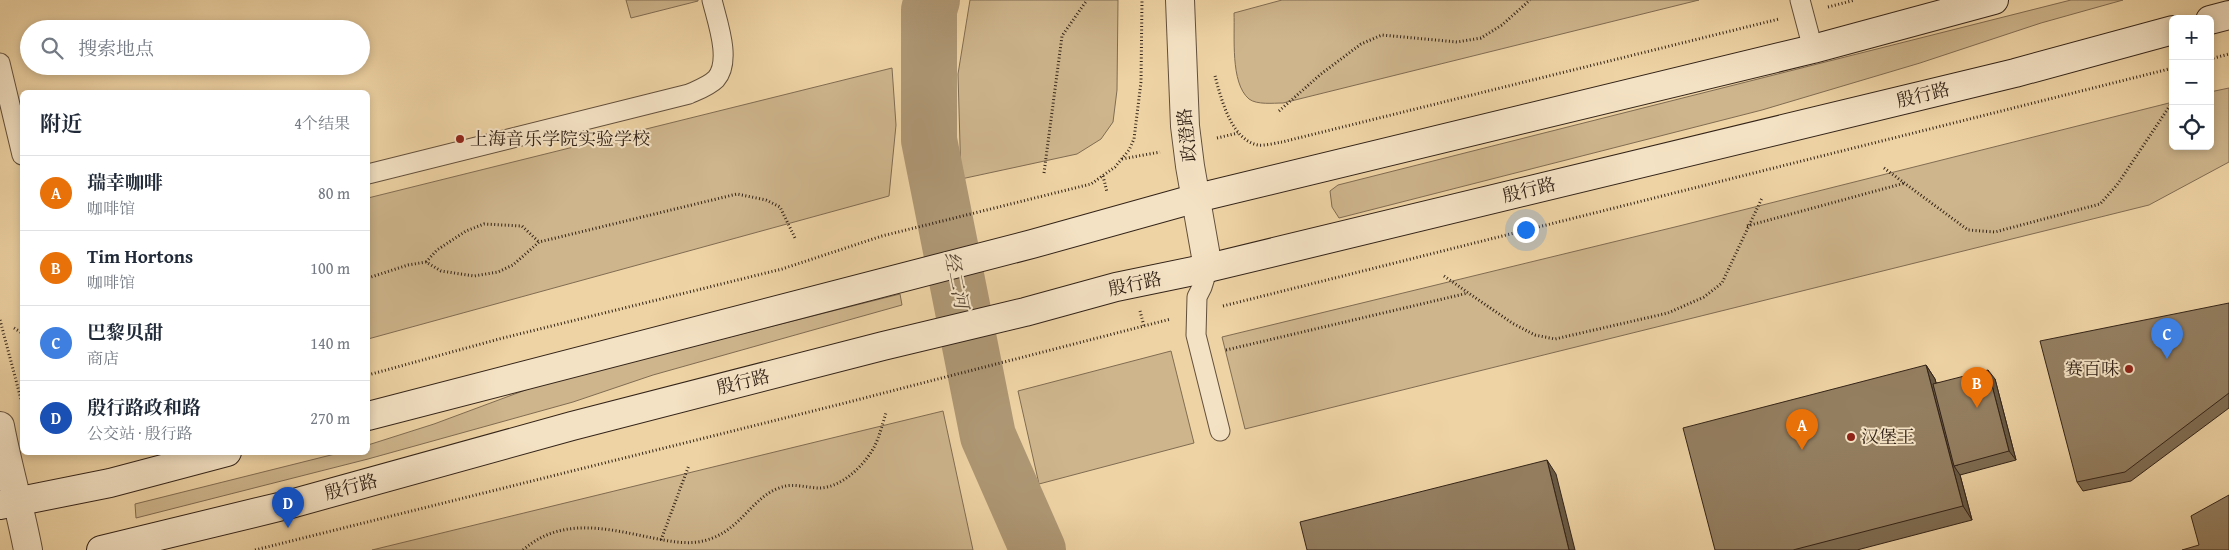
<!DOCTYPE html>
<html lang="zh">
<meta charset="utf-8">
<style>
:root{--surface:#fff;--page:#f2f2f3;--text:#1f2937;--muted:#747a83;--line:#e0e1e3;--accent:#0b8043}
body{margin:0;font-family:"Gentium Book Plus","Noto Serif SC",serif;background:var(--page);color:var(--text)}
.controls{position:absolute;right:15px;top:15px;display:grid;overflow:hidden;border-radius:8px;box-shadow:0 2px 8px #0003}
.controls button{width:45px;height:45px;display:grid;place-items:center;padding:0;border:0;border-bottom:1px solid var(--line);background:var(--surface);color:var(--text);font:25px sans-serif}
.you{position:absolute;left:1525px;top:229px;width:18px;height:18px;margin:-12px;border:4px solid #fff;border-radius:50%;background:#1a73e8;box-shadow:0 0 0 8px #1a73e833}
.badge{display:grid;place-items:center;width:32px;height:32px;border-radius:50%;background:var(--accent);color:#fff;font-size:16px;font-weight:700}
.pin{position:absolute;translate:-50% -41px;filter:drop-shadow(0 1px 2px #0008)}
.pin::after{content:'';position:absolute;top:26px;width:18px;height:15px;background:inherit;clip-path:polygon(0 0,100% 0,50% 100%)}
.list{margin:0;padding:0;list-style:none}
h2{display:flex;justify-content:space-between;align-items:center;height:65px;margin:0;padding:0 20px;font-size:21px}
h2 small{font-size:16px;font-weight:400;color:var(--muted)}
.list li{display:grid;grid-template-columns:32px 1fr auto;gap:15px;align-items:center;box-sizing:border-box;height:75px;padding:0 20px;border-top:1px solid var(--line)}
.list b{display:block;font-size:19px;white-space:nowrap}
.list p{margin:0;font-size:16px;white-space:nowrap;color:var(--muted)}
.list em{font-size:16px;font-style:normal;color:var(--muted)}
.icon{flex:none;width:28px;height:28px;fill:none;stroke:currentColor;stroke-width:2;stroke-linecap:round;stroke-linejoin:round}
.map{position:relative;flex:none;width:2229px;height:550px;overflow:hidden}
.search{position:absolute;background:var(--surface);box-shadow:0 2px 8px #0003;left:20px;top:20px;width:350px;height:55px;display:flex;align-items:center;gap:12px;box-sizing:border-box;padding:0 18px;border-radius:28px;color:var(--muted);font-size:19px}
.panel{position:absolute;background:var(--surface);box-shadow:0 2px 8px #0003;left:20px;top:90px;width:350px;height:365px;border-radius:8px}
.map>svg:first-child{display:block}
.green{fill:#ceb58c;stroke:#806c52}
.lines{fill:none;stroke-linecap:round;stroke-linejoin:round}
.river{stroke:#ae9774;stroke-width:56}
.lane-casing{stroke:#624f3b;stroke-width:21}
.street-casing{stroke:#624f3b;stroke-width:30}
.secondary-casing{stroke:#332318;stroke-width:30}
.path{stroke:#332318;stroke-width:3;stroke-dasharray:1 2.5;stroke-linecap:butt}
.lane{stroke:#f4e2c4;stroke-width:19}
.street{stroke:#f4e2c4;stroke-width:28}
.secondary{stroke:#f4e2c4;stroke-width:28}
.wall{fill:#7f6d53;stroke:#332318}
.shaded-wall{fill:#685944;stroke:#332318}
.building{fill:#947f61;stroke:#332318}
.poi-dot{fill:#8f2418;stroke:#f4e2c4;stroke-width:2}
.labels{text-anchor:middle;stroke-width:4;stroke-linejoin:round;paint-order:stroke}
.street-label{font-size:18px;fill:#332318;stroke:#f4e2c4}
.poi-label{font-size:18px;fill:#332318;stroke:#f4e2c4;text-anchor:start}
.water-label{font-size:19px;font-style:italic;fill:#584634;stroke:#f4e2c4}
</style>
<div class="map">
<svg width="2229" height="550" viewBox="0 0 2229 550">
<rect width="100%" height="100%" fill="#eed3a4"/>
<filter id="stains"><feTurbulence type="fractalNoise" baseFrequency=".004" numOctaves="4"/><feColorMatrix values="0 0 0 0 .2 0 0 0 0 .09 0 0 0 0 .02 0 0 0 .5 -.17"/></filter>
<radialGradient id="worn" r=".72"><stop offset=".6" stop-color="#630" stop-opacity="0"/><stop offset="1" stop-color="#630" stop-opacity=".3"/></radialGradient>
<path class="green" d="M626 0H698V1L631 18Z
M970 0H1118L1117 90 1113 122 1101 139 1077 154 961 179 958 74Z
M1282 0H1699L1283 103C1273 103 1257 105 1249 99 1230 83 1235 36 1234 13Z
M2071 0H2123L2041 23 1920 63 1762 110 1339 218 1332 207 1330 191 1338 185Z
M892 68 896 125 889 196 368 339V198Z
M2229 88V162L2149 205 1245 429 1222 337 1679 226 2173 102V146H2210V92Z
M900 294 902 305 653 375 573 402 368 459 136 518 135 504 339 453 368 452V445L434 424 539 385Z
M1171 351 1194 443 1039 484 1018 391Z
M943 411 973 550H372Z"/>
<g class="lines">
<path class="river" d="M932 0 929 10V140L988 436 1038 550"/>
<g class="lane-casing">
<path id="lane" d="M1800 0 1813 49
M0 63 22 155
M368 174 689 94C698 90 709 86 716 79 732 61 717 21 712 0
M1208 268 1202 287 1197 297 1196 335 1220 431"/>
</g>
<g class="street-casing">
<path id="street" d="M1180 0 1185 126 1190 166 1208 268
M0 426C8 468 20 508 28 550"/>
</g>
<g class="secondary-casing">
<path id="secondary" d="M2210 20 2229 15
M368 416 1032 244 1197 198 1813 49 1994 0
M0 505 110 483 227 452
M101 550 287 505 572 426 883 346 1025 312 1116 287 1208 268 2015 73 2173 30"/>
</g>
<path class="path" d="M1828 7 1855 0
M2210 59 2229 54
M1215 76C1221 98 1231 140 1258 145 1265 146 1275 143 1282 142L1779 19
M1279 111 1321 74 1361 44 1382 35 1457 42 1481 38 1502 25 1530 0
M1217 138 1238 133
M1122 159 1160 152
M1884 168 1968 230 1995 232 2100 204 2117 185 2173 101
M1044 173 1062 36 1087 0
M1103 176 1107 192
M1747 226 1905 183
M426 262 437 250 466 231 484 224 522 226 539 242
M1444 276 1512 323 1535 335 1555 339 1668 313 1704 297 1722 283 1762 198
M368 278 408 265 426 262 441 271 474 276 498 272 513 265 539 242 737 194 766 200 780 207 795 238
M1223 306 2173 68
M1140 311 1144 326
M0 320 22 403
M14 328 22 333
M1226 350 1468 293
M368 375 499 339 782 269 882 236 1091 184 1115 167 1129 150 1134 139 1141 82 1142 0
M661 540 689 465
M255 550 841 404 1171 319
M523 550C562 516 608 529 653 538 668 541 683 544 698 542 741 535 749 497 782 487 793 483 808 488 820 488 841 487 862 468 873 449 879 439 882 425 886 413"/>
<use href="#lane" class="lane"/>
<use href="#street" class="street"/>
<use href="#secondary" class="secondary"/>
</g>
<path class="wall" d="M2229 303V408L2131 481 2083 491 2077 482Z
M1926 365 1935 379 1936 383 1995 379 2016 460 1960 475 1972 520 1857 550H1715Z"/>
<path class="shaded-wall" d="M1926 365 1935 379 1958 465 1954 466 1960 475 1972 520 1963 506Z
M1988 370 1995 379 2016 460 2009 451Z
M1547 460 1556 474 1575 550H1569Z"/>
<path class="building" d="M2229 303V393L2125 472 2077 482 2040 341Z
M1926 365 1963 506 1793 550H1715L1683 428Z
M1988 370 2009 451 1954 466 1933 384Z
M1547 460 1569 550H1307L1300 522Z
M2229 495V550H2182L2199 545 2191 516Z"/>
<g class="poi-dot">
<circle cx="460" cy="139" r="5"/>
<circle cx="2129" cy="369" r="5"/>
<circle cx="1851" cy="437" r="5"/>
</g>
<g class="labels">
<g class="street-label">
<text transform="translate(1923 95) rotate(-14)" y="6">殷行路</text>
<text transform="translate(1187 135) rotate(-96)" y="6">政澄路</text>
<text transform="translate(1529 190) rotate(-14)" y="6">殷行路</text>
<text transform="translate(1135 284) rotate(-12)" y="6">殷行路</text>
<text transform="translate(743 382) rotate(-14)" y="6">殷行路</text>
<text transform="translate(351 487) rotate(-15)" y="6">殷行路</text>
</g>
<g class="poi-label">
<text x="470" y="145">上海音乐学院实验学校</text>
<text x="2119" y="375" text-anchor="end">赛百味</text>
<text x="1861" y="443">汉堡王</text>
</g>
<g class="water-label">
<text transform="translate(957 280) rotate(79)" y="7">经二河</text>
</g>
</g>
<rect width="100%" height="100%" filter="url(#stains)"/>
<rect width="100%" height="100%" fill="url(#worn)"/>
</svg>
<div class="controls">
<button>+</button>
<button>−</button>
<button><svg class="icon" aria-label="locate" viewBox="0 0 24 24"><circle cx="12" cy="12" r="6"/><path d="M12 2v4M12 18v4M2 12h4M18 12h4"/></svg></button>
</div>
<div class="you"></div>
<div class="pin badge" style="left:1802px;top:450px;background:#e8710a">A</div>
<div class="pin badge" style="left:1977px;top:408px;background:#e8710a">B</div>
<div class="pin badge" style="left:2167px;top:359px;background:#3f7fe0">C</div>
<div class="pin badge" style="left:288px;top:528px;background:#1a4fb4">D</div>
<div class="search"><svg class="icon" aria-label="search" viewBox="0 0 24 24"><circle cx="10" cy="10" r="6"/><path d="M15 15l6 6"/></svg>搜索地点</div>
<section class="panel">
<h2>附近<small>4个结果</small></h2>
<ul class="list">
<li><span class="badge" style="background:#e8710a">A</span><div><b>瑞幸咖啡</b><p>咖啡馆</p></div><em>80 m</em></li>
<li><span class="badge" style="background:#e8710a">B</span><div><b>Tim Hortons</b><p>咖啡馆</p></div><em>100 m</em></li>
<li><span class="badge" style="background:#3f7fe0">C</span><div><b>巴黎贝甜</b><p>商店</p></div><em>140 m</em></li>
<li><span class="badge" style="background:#1a4fb4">D</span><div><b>殷行路政和路</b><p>公交站 · 殷行路</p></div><em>270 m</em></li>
</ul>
</section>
</div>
